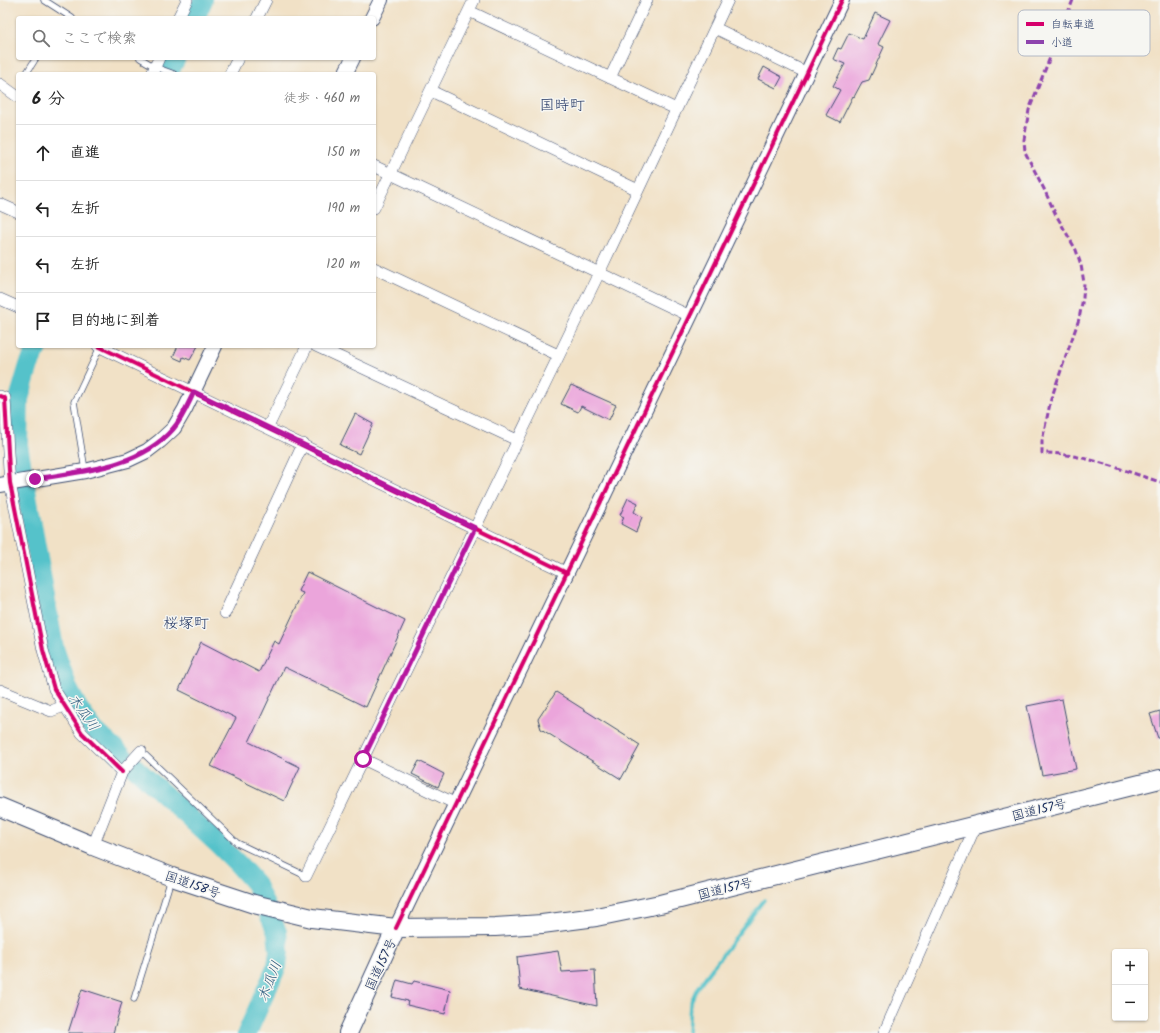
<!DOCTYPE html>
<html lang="ja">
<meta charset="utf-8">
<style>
:root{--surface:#fff;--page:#f6f6f6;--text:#222;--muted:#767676;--line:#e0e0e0}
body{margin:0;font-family:Kalam,"Klee One",sans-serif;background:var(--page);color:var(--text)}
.controls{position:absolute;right:12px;bottom:12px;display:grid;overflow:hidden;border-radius:4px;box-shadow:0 1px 3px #0004}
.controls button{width:36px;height:36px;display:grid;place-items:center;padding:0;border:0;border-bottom:1px solid var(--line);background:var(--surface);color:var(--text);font:20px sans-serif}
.stop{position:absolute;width:12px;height:12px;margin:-9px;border:3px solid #b5179e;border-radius:50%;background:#fff}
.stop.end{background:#b5179e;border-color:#fff;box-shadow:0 1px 4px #0008}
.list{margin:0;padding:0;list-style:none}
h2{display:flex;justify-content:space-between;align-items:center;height:52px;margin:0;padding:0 16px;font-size:17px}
h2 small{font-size:13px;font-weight:400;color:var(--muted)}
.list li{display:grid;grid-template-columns:26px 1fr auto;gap:12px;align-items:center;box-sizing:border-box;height:56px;padding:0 16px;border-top:1px solid var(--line)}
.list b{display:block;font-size:15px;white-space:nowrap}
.list em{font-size:13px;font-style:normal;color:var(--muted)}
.icon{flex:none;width:22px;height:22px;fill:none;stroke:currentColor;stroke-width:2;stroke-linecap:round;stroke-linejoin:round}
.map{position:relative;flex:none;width:1160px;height:1033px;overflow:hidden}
.search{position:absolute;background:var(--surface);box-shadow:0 1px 3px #0004;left:16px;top:16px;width:360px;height:44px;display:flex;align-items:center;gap:10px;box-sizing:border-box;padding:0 14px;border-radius:4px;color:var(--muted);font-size:15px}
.panel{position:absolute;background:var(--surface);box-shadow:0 1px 3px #0004;left:16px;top:72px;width:360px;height:276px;border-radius:4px}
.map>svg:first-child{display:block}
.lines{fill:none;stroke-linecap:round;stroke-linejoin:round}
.stream{stroke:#54c2ca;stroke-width:3.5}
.river{stroke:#54c2ca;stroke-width:20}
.building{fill:#eba5db}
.service-casing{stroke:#3b4a6e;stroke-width:7}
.minor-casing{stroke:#3b4a6e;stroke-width:12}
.tertiary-casing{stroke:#3b4a6e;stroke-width:16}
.trunk-casing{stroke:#3b4a6e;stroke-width:20}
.service{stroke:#fff;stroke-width:5.5}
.minor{stroke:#fff;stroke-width:11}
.tertiary{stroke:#fff;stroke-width:14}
.trunk{stroke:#fff;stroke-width:18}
.quiet{stroke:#8e44ad;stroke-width:3;stroke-dasharray:6 3;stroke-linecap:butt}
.cycleway-casing{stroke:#f6f6f2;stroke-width:6}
.cycleway{stroke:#d6006c;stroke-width:4}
.route{stroke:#b5179e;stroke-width:5}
.labels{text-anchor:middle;stroke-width:3;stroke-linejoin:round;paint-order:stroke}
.street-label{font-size:13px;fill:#1b2f5e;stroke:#f6f6f2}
.water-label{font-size:14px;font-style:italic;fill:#2c5b7e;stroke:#f6f6f2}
.quarter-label{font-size:15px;fill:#1b2f5e;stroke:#f6f6f2}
.key{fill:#f6f6f2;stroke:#b4bac6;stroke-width:1}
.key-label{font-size:11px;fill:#1b2f5e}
</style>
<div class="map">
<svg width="1160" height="1033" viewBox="0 0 1160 1033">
<rect width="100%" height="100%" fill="#f6f6f2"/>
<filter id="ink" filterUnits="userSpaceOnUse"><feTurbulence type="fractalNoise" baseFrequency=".025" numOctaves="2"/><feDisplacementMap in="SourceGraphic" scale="8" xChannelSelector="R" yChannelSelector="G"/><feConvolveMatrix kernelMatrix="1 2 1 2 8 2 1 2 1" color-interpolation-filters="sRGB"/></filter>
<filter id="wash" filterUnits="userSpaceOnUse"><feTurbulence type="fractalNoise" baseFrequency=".012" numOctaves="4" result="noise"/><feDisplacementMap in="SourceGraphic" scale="16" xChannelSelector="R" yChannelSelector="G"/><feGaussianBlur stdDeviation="0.9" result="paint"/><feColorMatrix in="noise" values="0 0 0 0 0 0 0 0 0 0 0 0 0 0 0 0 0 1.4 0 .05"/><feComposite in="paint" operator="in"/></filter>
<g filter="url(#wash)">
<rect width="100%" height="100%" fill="#f1e1c6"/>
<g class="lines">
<path class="stream" d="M688 1033 690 1004 697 988 764 900"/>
<path class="river" d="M195 18 203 0
M168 74 176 58
M38 346 29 365 19 399 18 445 54 648 68 689 78 708 92 728 219 845 238 864 255 883 277 932 279 951 277 966 247 1033"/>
</g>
<g id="blocks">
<path class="building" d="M875 13 890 20 878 44 884 47 869 80 862 82 854 97 853 96 840 122 826 115 840 90 833 86 845 64 833 59 838 48 841 49 849 33 863 39Z
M764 67 782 77 776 88 758 79Z
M178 346H198L190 360 183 357 182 361 173 357Z
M571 385 616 405 609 420 581 406 578 412 561 404Z
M355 414 373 424 359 454 340 445Z
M628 498 638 503 634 512 642 517 636 532 621 524 624 517 620 515Z
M307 572 405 621 366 707 284 667 249 742 300 767 284 801 211 766 236 718 179 690 201 642 259 672 274 641 279 644 303 593 298 591Z
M556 692 640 745 621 779 541 729 538 719Z
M1062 699 1076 769 1042 775 1027 706Z
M1160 711V738H1158L1150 714Z
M419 761 444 774 438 787 412 774Z
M558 951 562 972 595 970 597 1006 520 989 517 957Z
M397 980 412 984 414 981 450 990 445 1014 407 1005 408 1001 392 997Z
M82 989 122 1002 113 1033H68Z"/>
</g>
</g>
<g filter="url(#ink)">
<use href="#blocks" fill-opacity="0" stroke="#3b4a6e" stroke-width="1"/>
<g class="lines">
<g class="service-casing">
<path id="service" d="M44 0 72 18
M140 58 155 67 174 74
M26 74 36 58
M85 470 74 402 100 347
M141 751 237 843 306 876
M134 999 171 879"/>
</g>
<g class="minor-casing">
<path id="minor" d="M469 11 676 109
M178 18 187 0
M257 18 266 0
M715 28 807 73
M152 74 159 58
M230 74 238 58
M610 78 647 0
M0 84 18 97
M431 91 638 190
M374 166 690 316
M0 204 18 212
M374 208 474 0
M374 268 558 355
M0 299 18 307
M98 346 567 573
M316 346 517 440
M0 396 5 398 9 470 10 483 43 650 54 689 82 733 122 772
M268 427 307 346
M225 613 303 444
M0 690 51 711 64 706
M363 759 456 804
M93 846 122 772 141 751
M306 876 599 273 728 0
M884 1033 976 825"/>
</g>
<g class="tertiary-casing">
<path id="tertiary" d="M372 18 381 0
M345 74 353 58
M0 485 85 471 128 460 147 451 160 441 174 428 185 409 215 346
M396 928 842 0"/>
</g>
<g class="trunk-casing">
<path id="trunk" d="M0 807 93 846 172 877 254 904 312 918 396 928 495 927 542 924 596 917 660 904 1160 779
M348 1033 396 928"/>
</g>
<use href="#service" class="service"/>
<use href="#minor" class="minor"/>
<use href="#tertiary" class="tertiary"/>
<use href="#trunk" class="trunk"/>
<path class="quiet" d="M1073 0 1029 110 1024 140 1025 152 1044 189 1055 213 1076 250 1081 265 1084 283 1083 298 1079 319 1051 399 1042 441V453C1082 453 1122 470 1160 482"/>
<g class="cycleway-casing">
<path id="cycleway" d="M98 346 567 573
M0 396 5 398 9 470 10 483 43 650 54 689 82 733 122 772
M396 928 842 0"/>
</g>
<use href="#cycleway" class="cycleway"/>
</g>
</g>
<g class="lines" filter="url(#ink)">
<path class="route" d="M35 479C83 471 139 468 173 429 182 419 188 404 194 392L475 528 363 759"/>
</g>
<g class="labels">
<g class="street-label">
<text transform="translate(1039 809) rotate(-14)" y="5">国道157号</text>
<text transform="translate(193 884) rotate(19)" y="5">国道158号</text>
<text transform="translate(725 888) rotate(-14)" y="5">国道157号</text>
<text transform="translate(380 964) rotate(-65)" y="5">国道157号</text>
</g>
<g class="water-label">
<text transform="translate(84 712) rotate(55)" y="5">木瓜川</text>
<text transform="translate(269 981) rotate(-69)" y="5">木瓜川</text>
</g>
<g class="quarter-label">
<text x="562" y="110">国時町</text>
<text x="186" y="628">桜塚町</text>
</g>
</g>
<rect x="1018" y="10" width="132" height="46" rx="6" class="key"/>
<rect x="1026" y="22" width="18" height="4" fill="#d6006c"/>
<rect x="1026" y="40" width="18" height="4" fill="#8e44ad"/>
<g class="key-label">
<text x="1051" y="28">自転車道</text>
<text x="1051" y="46">小道</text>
</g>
</svg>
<div class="controls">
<button>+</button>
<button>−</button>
</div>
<div class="stop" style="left:363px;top:759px"></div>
<div class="stop end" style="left:35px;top:479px"></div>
<div class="search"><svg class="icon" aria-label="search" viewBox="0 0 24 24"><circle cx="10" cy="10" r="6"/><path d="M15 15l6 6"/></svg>ここで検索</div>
<section class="panel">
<h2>6 分<small>徒歩 · 460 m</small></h2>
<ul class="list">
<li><svg class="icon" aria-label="ahead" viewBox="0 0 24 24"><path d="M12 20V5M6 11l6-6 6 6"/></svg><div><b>直進</b></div><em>150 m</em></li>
<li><svg class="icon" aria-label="left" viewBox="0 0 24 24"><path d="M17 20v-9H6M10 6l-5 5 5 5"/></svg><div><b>左折</b></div><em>190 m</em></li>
<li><svg class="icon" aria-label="left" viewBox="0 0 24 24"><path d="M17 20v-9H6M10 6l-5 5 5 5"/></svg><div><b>左折</b></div><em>120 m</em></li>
<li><svg class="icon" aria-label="arrive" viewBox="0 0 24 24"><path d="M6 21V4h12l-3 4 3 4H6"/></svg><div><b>目的地に到着</b></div></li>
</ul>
</section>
</div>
